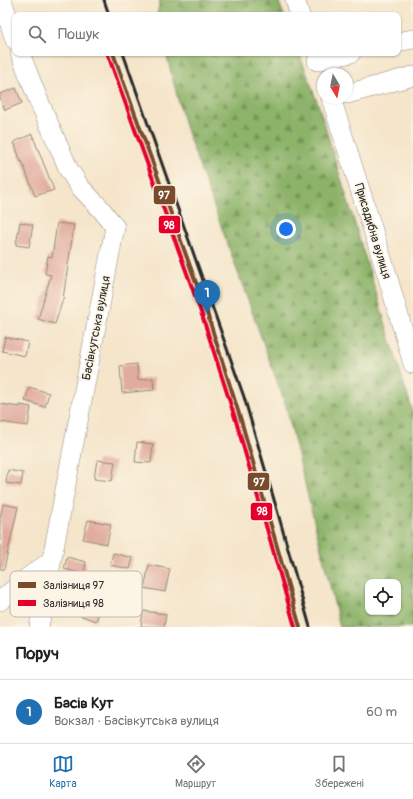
<!DOCTYPE html>
<html lang="uk">
<meta charset="utf-8">
<style>
:root{--surface:#fff;--page:#f6f6f6;--text:#202124;--muted:#757577;--line:#e0e0e0;--accent:#1f6fb2}
body{margin:0;font-family:Pangolin,sans-serif;background:var(--page);color:var(--text)}
.controls{position:absolute;right:12px;bottom:12px;display:grid;overflow:hidden;border-radius:8px;box-shadow:0 1px 3px #0004}
.controls button{width:36px;height:36px;display:grid;place-items:center;padding:0;border:0;border-bottom:1px solid var(--line);background:var(--surface);color:var(--text);font:20px sans-serif}
.compass{position:absolute;left:317px;top:68px;width:36px;height:36px;border-radius:50%;background:var(--surface);box-shadow:0 1px 3px #0004;rotate:170deg}
.you{position:absolute;left:286px;top:229px;width:14px;height:14px;margin:-10px;border:3px solid #fff;border-radius:50%;background:#1a73e8;box-shadow:0 0 0 6px #1a73e833}
.badge{display:grid;place-items:center;width:26px;height:26px;border-radius:50%;background:var(--accent);color:#fff;font-size:13px;font-weight:700}
.pin{position:absolute;translate:-50% -33px;filter:drop-shadow(0 1px 2px #0008)}
.pin::after{content:'';position:absolute;top:21px;width:14px;height:12px;background:inherit;clip-path:polygon(0 0,100% 0,50% 100%)}
.list{margin:0;padding:0;list-style:none}
h2{display:flex;justify-content:space-between;align-items:center;height:52px;margin:0;padding:0 16px;font-size:17px}
h2 small{font-size:13px;font-weight:400;color:var(--muted)}
.list li{display:grid;grid-template-columns:26px 1fr auto;gap:12px;align-items:center;box-sizing:border-box;height:64px;padding:0 16px;border-top:1px solid var(--line)}
.list b{display:block;font-size:15px;white-space:nowrap}
.list p{margin:0;font-size:13px;white-space:nowrap;color:var(--muted)}
.list em{font-size:13px;font-style:normal;color:var(--muted)}
.icon{flex:none;width:22px;height:22px;fill:none;stroke:currentColor;stroke-width:2;stroke-linecap:round;stroke-linejoin:round}
.map{position:relative;flex:none;width:413px;height:627px;overflow:hidden}
.search{position:absolute;background:var(--surface);box-shadow:0 1px 3px #0004;left:12px;right:12px;top:12px;height:44px;display:flex;align-items:center;gap:10px;box-sizing:border-box;padding:0 14px;border-radius:8px;color:var(--muted);font-size:15px}
.sheet{height:116px;background:var(--surface)}
nav{display:flex;justify-content:space-around;align-items:center;box-sizing:border-box;height:56px;border-top:1px solid var(--line);background:var(--surface);font-size:11px;color:var(--muted)}
nav a{display:grid;justify-items:center;gap:2px}
nav .on{color:var(--accent)}
.map>svg:first-child{display:block}
.forest{fill:url(#forest-firs);stroke:#5c6f4a;fill-rule:evenodd}
.building{fill:#e1ac9d}
.lines{fill:none;stroke-linecap:round;stroke-linejoin:round}
.minor-casing{stroke:#90887a;stroke-width:20}
.minor{stroke:#fff;stroke-width:19}
.rail{stroke:#2b2b2b;stroke-width:3}
.rail-1-casing{stroke:#fcf5e5;stroke-width:7}
.rail-2-casing{stroke:#fcf5e5;stroke-width:7}
.rail-1{stroke:#7a4b2a;stroke-width:4}
.rail-2{stroke:#e4002b;stroke-width:4}
.labels{text-anchor:middle;stroke-width:3.5;stroke-linejoin:round;paint-order:stroke}
.street-label{font-size:12px;fill:#2b2b2b;stroke:#fcf5e5}
.key{fill:#fcf5e5;stroke:#bdb8ad;stroke-width:1}
.key-label{font-size:11px;fill:#2b2b2b}
.line-badge{stroke:#fcf5e5;stroke-width:1.5}
.badge-label{font-size:11px;text-anchor:middle;font-weight:bold;fill:#fff}
</style>
<div class="map">
<svg width="413" height="627" viewBox="0 0 413 627">
<defs>
<pattern id="forest-firs" width="22" height="20" patternUnits="userSpaceOnUse"><rect width="22" height="20" fill="#8cb369"/><path d="M5 1l3.5 6h-7zM16 11l3.5 6h-7z" fill="#739257"/></pattern>
</defs>
<rect width="100%" height="100%" fill="#fcf5e5"/>
<filter id="ink" filterUnits="userSpaceOnUse"><feTurbulence type="fractalNoise" baseFrequency=".025" numOctaves="2"/><feDisplacementMap in="SourceGraphic" scale="8" xChannelSelector="R" yChannelSelector="G"/><feConvolveMatrix kernelMatrix="1 2 1 2 8 2 1 2 1" color-interpolation-filters="sRGB"/></filter>
<filter id="wash" filterUnits="userSpaceOnUse"><feTurbulence type="fractalNoise" baseFrequency=".012" numOctaves="4" result="noise"/><feDisplacementMap in="SourceGraphic" scale="16" xChannelSelector="R" yChannelSelector="G"/><feGaussianBlur stdDeviation="0.9" result="paint"/><feColorMatrix in="noise" values="0 0 0 0 0 0 0 0 0 0 0 0 0 0 0 0 0 1.4 0 .05"/><feComposite in="paint" operator="in"/></filter>
<g filter="url(#wash)">
<rect width="100%" height="100%" fill="#f5e5ca"/>
<path class="forest" d="M160 0H278L284 15H157Z
M166 53H299L319 107 413 413V627H340L286 406 185 126ZM368 582H398V612H368Z"/>
<g id="blocks">
<path class="building" d="M16 88 22 103 5 110 0 98V94Z
M32 134 54 190 35 196 22 161 21 162 14 142Z
M20 222 33 225 29 247 16 245Z
M57 223 74 225 63 299 55 324 38 319 51 275 45 274 48 256 52 257Z
M5 337 28 342 25 356 2 351Z
M137 364 138 380 153 378 154 390 122 393 120 366Z
M29 387 49 393 45 407 25 401Z
M0 404 20 407V405L31 407 28 426 0 422Z
M137 442 153 444 151 463 135 462Z
M97 460 115 462 112 481 94 479Z
M8 470 23 473 21 485 6 483Z
M3 504 18 507 4 569H0V517Z
M88 520 111 524 107 544 83 539Z
M113 553 133 558 130 569 110 565Z
M67 557 86 562 84 574 64 569Z
M149 565 170 569 165 592 144 588Z
M80 593 103 601 96 621 73 613Z
M143 611 166 614 164 627 141 626Z"/>
</g>
</g>
<g filter="url(#ink)">
<use href="#blocks" fill-opacity="0" stroke="#90887a" stroke-width="1"/>
<g class="lines">
<g class="minor-casing">
<path id="minor" d="M2 0 15 40
M295 0 300 15
M398 42 413 39
M20 53 38 99 69 170 80 187 101 209 115 227 39 627
M317 61 351 53
M347 94 413 76
M331 98 385 268 413 364
M0 601 27 578 52 560"/>
</g>
<use href="#minor" class="minor"/>
<path class="rail" d="M104 0 109 15
M123 53 244 397 277 510 310 627"/>
<g class="rail-1-casing">
<path id="rail-1" d="M113 53 207 313 241 420 300 627"/>
</g>
<g class="rail-2-casing">
<path id="rail-2" d="M108 55 202 315 236 421 295 627"/>
</g>
<use href="#rail-1" class="rail-1"/>
<use href="#rail-2" class="rail-2"/>
</g>
</g>
<g class="labels">
<g class="street-label">
<text transform="translate(373 231) rotate(73)" y="4">Присадибна вулиця</text>
<text transform="translate(96 328) rotate(-79)" y="4">Басівкутська вулиця</text>
</g>
</g>
<rect x="10" y="571" width="132" height="46" rx="6" class="key"/>
<rect x="18" y="582" width="18" height="6" fill="#7a4b2a"/>
<rect x="18" y="600" width="18" height="6" fill="#e4002b"/>
<g class="key-label">
<text x="43" y="589">Залізниця 97</text>
<text x="43" y="607">Залізниця 98</text>
</g>
<g class="line-badge">
<rect x="153" y="185" width="23" height="20" rx="4" fill="#7a4b2a"/>
<rect x="158" y="215" width="23" height="19" rx="4" fill="#e4002b"/>
<rect x="247" y="472" width="23" height="19" rx="4" fill="#7a4b2a"/>
<rect x="250" y="502" width="23" height="19" rx="4" fill="#e4002b"/>
</g>
<g class="badge-label">
<text x="164" y="199">97</text>
<text x="169" y="229">98</text>
<text x="259" y="486">97</text>
<text x="262" y="515">98</text>
</g>
</svg>
<div class="controls">
<button><svg class="icon" aria-label="locate" viewBox="0 0 24 24"><circle cx="12" cy="12" r="6"/><path d="M12 2v4M12 18v4M2 12h4M18 12h4"/></svg></button>
</div>
<svg class="compass" viewBox="-18 -18 36 36"><path d="M0-13l5 13h-10z" fill="#e53935"/><path d="M0 13l5-13h-10z" fill="#757577"/></svg>
<div class="you"></div>
<div class="pin badge" style="left:207px;top:313px">1</div>
<div class="search"><svg class="icon" aria-label="search" viewBox="0 0 24 24"><circle cx="10" cy="10" r="6"/><path d="M15 15l6 6"/></svg>Пошук</div>
</div>
<section class="sheet">
<h2>Поруч<small></small></h2>
<ul class="list">
<li><span class="badge">1</span><div><b>Басів Кут</b><p>Вокзал · Басівкутська вулиця</p></div><em>60 m</em></li>
</ul>
</section>
<nav>
<a class="on"><svg class="icon" aria-label="map" viewBox="0 0 24 24"><path d="M3 6l6-2 6 2 6-2v14l-6 2-6-2-6 2zM9 4v14M15 6v14"/></svg>Карта</a>
<a><svg class="icon" aria-label="directions" viewBox="0 0 24 24"><path d="M12 3l9 9-9 9-9-9zM9 14v-3h6M13 9l2 2-2 2"/></svg>Маршрут</a>
<a><svg class="icon" aria-label="saved" viewBox="0 0 24 24"><path d="M7 4h10v16l-5-4-5 4z"/></svg>Збережені</a>
</nav>
